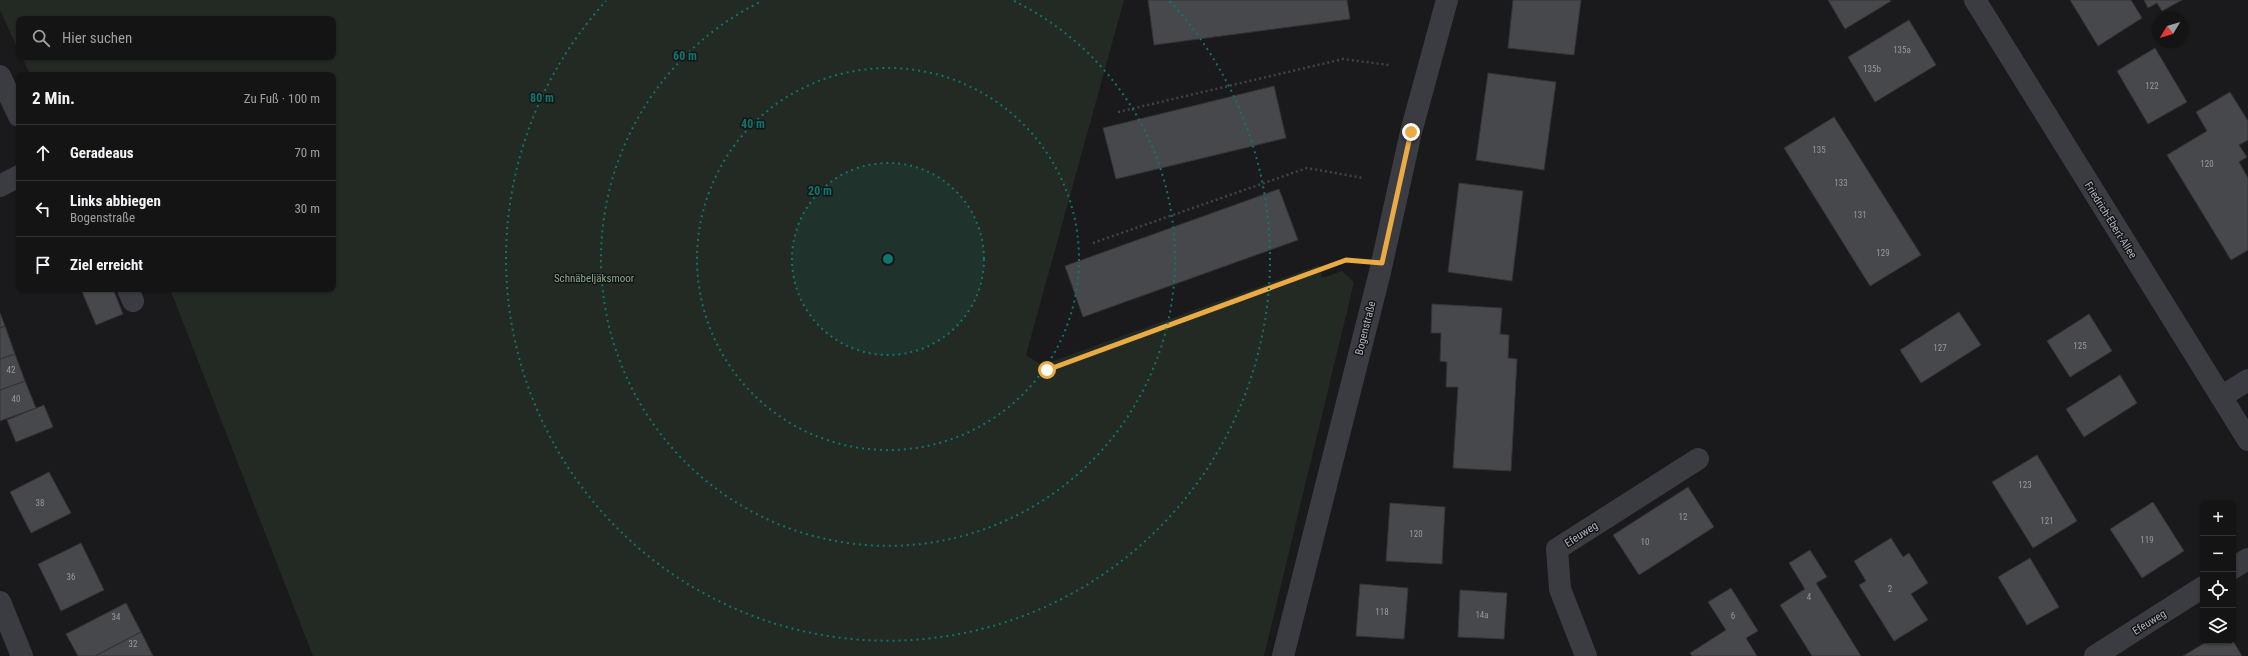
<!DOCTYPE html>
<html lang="de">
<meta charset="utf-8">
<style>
:root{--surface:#141415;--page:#1d1d1e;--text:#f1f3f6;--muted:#9d9ea0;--line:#333334}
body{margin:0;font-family:"Roboto Condensed",sans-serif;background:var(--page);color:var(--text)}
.controls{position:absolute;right:12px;bottom:12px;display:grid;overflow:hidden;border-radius:8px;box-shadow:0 1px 3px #0004}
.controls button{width:36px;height:36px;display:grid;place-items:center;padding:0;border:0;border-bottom:1px solid var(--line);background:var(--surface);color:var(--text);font:20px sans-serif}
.compass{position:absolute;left:2152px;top:12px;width:36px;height:36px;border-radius:50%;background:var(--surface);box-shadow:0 1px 3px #0004;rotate:232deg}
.stop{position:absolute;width:12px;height:12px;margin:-9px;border:3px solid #eaaa44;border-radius:50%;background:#fff}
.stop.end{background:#eaaa44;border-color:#fff;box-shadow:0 1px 4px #0008}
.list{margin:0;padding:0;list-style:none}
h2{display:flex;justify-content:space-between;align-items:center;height:52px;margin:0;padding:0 16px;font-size:17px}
h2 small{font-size:13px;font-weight:400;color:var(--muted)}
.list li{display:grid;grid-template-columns:26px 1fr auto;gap:12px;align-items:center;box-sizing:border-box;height:56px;padding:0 16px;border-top:1px solid var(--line)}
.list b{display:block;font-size:15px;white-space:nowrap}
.list p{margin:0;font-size:13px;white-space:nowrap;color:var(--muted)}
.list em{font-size:13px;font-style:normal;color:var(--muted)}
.icon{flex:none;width:22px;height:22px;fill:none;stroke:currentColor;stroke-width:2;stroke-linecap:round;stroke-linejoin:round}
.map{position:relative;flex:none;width:2248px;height:656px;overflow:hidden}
.search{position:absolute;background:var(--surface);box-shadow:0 1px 3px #0004;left:16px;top:16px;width:320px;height:44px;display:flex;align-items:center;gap:10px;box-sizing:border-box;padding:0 14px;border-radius:8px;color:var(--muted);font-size:15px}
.panel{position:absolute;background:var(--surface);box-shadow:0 1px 3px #0004;left:16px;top:72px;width:320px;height:220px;border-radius:8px}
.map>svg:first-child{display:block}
.green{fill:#222a23}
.building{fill:#47484c;stroke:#343438}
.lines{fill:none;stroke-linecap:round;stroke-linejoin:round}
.path{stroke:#414348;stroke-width:2.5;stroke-dasharray:2 3;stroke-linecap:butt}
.minor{stroke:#3b3c41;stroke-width:22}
.route{stroke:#eaaa44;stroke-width:5}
.ring{fill:none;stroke:#0f766e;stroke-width:2;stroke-dasharray:2 4}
.labels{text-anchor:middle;stroke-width:3;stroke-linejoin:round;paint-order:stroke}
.number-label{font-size:9px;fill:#94989f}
.street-label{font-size:11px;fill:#adb2bb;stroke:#151517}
.park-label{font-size:11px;fill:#85a586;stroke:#151517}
.centre{fill:#0f766e;stroke:#151517;stroke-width:2}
.ring-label{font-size:12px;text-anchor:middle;font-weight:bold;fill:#0f766e;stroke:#151517;stroke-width:3;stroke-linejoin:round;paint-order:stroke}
</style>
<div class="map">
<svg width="2248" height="656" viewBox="0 0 2248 656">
<rect width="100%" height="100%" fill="#1a1a1c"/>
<path class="green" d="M0 0H1124L1026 355 1042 365 1319 265 1322 278 1342 271 1354 282 1264 656H313L170 289H333V75H30L22 57H333V19H19V52L0 10Z"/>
<path class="building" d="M1148 0H1347L1350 19 1154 45Z
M1513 0H1581L1574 55 1508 48Z
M1828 0H1890L1891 1 1845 29Z
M2070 0H2131L2142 18 2098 46Z
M2144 0H2182L2162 11 2157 3 2148 8Z
M1909 20 1936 65 1875 102 1848 57Z
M2155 48 2187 102 2148 124 2117 71Z
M1488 73 1556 82 1544 170 1476 160Z
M1274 86 1286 138 1116 179 1103 128Z
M2230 92 2248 121V140L2239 145 2247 157 2239 162 2248 178V250L2231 260 2167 155 2207 131 2196 112Z
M1834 117 1921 255 1870 286 1784 148Z
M1459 183 1523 191 1512 281 1448 272Z
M1279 189 1298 240 1083 317 1065 266Z
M81 289H113L123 314 96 325Z
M1432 304 1502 308 1500 334 1509 335 1508 358 1517 359 1511 471 1453 468 1458 387H1446L1447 362 1440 361 1441 333H1431Z
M1959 312 1981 345 1921 383 1900 350Z
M0 313 5 326 0 328Z
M2089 314 2112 351 2070 377 2047 341Z
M5 326 15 354 0 359V328Z
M15 354 25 381 0 390V359Z
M2120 375 2137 403 2084 437 2066 409Z
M25 381 36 408 0 421V390Z
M44 405 53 427 16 442 7 420Z
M2037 455 2077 521 2033 548 1992 482Z
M49 472 71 513 31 533 10 492Z
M1688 487 1714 527 1639 575 1613 535Z
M2153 502 2184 551 2142 578 2110 529Z
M1390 503 1445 507 1442 564 1386 561Z
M1891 538 1903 557 1909 553 1928 583 1911 594 1928 620 1894 641 1859 585 1866 581 1854 561Z
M81 543 104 590 61 611 38 564Z
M1810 550 1827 577 1816 583 1861 656H1812L1780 605 1805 589 1789 563Z
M2030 558 2059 607 2027 625 1998 577Z
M1360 584 1408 588 1404 639 1356 636Z
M1731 588 1758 631 1746 638 1757 656H1692L1690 653 1726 630 1708 602Z
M1460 590 1507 593 1504 639 1458 637Z
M126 603 141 632 95 656H78L66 634Z
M141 632 153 656H95Z
M2208 641H2233L2242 656H2183Z"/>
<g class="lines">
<path class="path" d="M1118 112 1343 59 1389 65
M1093 243 1307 168 1363 178
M1047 370 1346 260 1353 261"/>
<path class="minor" d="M1975 0 2248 440
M0 76 19 116
M0 186 19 176
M128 289 133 301
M2221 397 2248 380
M2233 568 2248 559
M0 602 22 656
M1283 656 1380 272 1411 132 1447 0
M1586 656 1560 589 1557 549 1698 459
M2095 656 2203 587"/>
</g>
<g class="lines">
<path class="route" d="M1047 370 1346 260 1382 263 1411 132"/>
</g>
<circle cx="888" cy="259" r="96" fill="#0f766e" fill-opacity=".12"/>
<g class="ring">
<circle cx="888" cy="259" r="96"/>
<circle cx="888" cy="259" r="191"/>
<path d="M1014 1A287 287 0 1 1 762 1"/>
<path d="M1170 1A382 382 0 1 1 606 1"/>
</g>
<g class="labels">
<g class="number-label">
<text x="1902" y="53">135a</text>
<text x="1872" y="72">135b</text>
<text x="2152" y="89">122</text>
<text x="1819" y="153">135</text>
<text x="2207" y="167">120</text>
<text x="1841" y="186">133</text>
<text x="1860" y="218">131</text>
<text x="1883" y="256">129</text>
<text x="2080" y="349">125</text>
<text x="1940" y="351">127</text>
<text x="11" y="373">42</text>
<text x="16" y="402">40</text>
<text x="2025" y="488">123</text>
<text x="40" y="506">38</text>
<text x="1683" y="520">12</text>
<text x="2047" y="524">121</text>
<text x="1416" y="537">120</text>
<text x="2147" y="543">119</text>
<text x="1645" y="545">10</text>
<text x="71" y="580">36</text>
<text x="1890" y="592">2</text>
<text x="1809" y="600">4</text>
<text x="1382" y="615">118</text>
<text x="1482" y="618">14a</text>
<text x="1733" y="619">6</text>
<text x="116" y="620">34</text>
<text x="133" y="647">32</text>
</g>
<g class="street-label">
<text transform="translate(2111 220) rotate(58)" y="4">Friedrich-Ebert-Allee</text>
<text transform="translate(1365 328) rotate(-76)" y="4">Bogenstraße</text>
<text transform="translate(1581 534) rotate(-33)" y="4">Efeuweg</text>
<text transform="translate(2149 622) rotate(-32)" y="4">Efeuweg</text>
</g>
<g class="park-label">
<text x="594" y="282">Schnäbeljäksmoor</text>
</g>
</g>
<circle cx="888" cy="259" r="6" class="centre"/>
<g class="ring-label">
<text x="685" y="60">60 m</text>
<text x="542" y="102">80 m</text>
<text x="753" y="128">40 m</text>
<text x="820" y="195">20 m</text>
</g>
</svg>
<div class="controls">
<button>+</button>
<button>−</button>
<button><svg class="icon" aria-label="locate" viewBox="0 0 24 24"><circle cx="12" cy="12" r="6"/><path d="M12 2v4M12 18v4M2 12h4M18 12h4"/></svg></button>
<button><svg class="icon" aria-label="layers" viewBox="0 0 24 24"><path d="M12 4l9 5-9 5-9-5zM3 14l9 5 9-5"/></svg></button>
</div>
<svg class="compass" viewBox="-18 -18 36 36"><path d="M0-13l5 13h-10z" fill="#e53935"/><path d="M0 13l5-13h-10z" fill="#9d9ea0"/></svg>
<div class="stop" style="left:1047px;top:370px"></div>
<div class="stop end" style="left:1411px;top:132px"></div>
<div class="search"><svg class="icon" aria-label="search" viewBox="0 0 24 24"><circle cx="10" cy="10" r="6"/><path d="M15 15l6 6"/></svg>Hier suchen</div>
<section class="panel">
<h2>2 Min.<small>Zu Fuß · 100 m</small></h2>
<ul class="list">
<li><svg class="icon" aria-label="ahead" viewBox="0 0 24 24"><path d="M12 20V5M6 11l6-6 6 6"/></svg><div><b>Geradeaus</b></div><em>70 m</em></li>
<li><svg class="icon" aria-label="left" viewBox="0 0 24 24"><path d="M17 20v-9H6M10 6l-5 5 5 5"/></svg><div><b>Links abbiegen</b><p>Bogenstraße</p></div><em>30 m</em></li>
<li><svg class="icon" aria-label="arrive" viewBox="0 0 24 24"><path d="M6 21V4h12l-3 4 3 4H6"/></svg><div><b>Ziel erreicht</b></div></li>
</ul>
</section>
</div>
